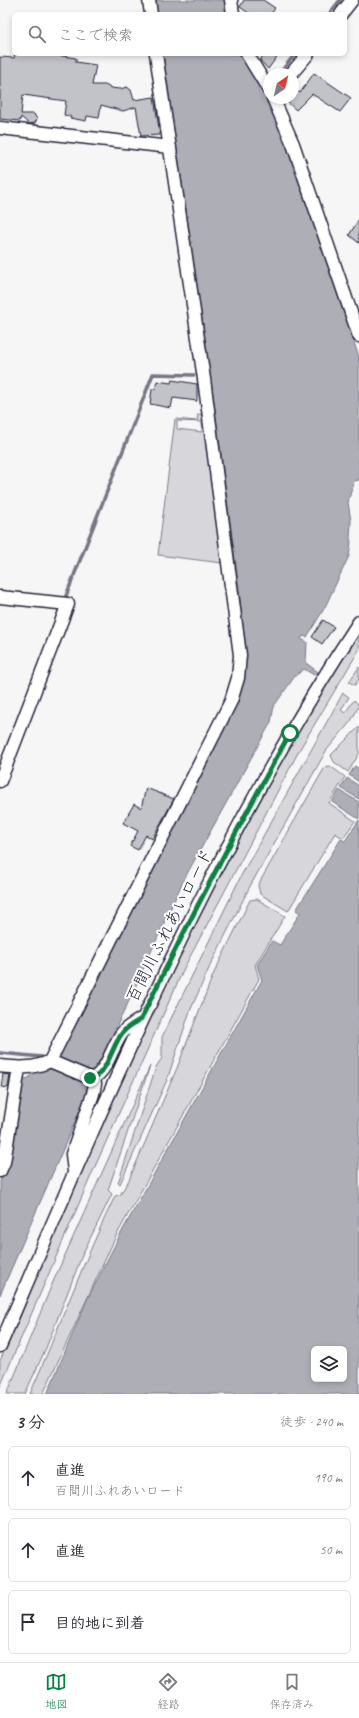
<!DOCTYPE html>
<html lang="ja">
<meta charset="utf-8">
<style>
:root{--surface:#fff;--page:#f2f2f3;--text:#2b2b33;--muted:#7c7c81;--line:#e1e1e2;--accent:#0b8043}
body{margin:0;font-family:Caveat,"Klee One",sans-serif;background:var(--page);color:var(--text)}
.controls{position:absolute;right:12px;bottom:12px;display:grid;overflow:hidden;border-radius:6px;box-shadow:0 2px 6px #0003}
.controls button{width:36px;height:36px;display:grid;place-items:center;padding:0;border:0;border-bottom:1px solid var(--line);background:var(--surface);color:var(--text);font:20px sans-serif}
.compass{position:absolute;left:263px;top:68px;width:36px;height:36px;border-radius:50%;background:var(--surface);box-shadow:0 2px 6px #0003;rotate:35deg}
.stop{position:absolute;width:12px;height:12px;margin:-9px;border:3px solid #0b8043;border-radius:50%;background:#fff}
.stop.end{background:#0b8043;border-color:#fff;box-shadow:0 1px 4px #0008}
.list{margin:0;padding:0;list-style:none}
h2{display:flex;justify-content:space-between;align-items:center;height:52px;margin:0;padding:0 16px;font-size:17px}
h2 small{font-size:13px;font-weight:400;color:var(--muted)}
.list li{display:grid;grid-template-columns:26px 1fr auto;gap:12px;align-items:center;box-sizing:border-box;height:64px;margin:0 8px 8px;padding:0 8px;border:1px solid var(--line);border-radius:6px}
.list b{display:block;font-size:15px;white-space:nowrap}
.list p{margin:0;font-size:13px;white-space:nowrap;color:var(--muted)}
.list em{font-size:13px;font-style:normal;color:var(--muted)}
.icon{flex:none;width:22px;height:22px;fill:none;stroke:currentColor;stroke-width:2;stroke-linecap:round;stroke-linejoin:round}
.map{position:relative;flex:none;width:359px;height:1394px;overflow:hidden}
.search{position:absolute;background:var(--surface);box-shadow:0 2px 6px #0003;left:12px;right:12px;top:12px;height:44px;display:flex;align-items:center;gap:10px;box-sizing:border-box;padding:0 14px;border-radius:6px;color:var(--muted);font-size:15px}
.sheet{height:268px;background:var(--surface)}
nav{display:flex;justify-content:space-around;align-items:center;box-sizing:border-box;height:56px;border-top:1px solid var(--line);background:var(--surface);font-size:11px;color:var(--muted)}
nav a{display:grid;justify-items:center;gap:2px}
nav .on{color:var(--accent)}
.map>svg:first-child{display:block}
.green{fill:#d7d7db;stroke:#7c7c8b;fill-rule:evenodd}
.water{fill:#aeaeb7;stroke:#767685;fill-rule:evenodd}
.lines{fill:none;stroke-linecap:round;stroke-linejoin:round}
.stream{stroke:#767685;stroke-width:3.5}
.building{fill:#c2c2c9;stroke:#22223b}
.minor-casing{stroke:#22223b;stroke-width:15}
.minor{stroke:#fff;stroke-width:12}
.route{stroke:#0b8043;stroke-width:5}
.labels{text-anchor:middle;stroke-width:4;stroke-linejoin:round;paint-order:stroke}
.street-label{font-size:17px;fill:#22223b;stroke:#fff}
</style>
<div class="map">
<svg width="359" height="1394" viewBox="0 0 359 1394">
<rect width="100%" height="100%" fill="#f6f6f7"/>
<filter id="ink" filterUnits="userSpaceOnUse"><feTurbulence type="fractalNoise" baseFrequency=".025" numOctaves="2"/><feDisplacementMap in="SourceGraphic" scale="8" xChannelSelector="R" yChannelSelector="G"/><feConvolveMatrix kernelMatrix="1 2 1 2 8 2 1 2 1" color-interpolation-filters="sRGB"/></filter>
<g filter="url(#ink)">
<path class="green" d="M198 414 203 415 222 563 158 555 175 419 197 421ZM177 421 202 422V432L177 429Z
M359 635V650L301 747 184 968 93 1171 0 1387V1361C73 1190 145 1018 232 854 271 779 312 705 359 635Z
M359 667V679L355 685 349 682Z
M343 693 349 697 341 710 345 713 354 700 359 706 351 721 326 751 249 888 210 966 190 1011 167 1080 120 1184 118 1183 156 1067 162 1058V1037L242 874Z
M359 727V754L348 772 334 762 331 755Z
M330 766 345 777 329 803 355 821 343 838 335 833 288 911 260 894 258 885 325 767Z
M257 899 285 916 255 965 259 979 116 1236 43 1394H30C59 1328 84 1260 115 1196L120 1195 129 1180 177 1068 213 975 250 900Z
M150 1066 108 1190 112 1194 83 1253 46 1348 25 1394H7L53 1282Z"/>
<path class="water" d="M154 0H224L227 14H156Z
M163 54H243L278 121 359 357V480L354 481 348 502 351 521 350 538 351 542 349 556 325 607 307 637 303 636 301 639 307 642 306 663 318 672 314 675 304 669 295 676 274 706 271 722 183 881 128 1003 95 1070C87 1076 85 1086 86 1096L0 1295V1181L7 1165 20 1080 29 1078 33 1071 54 1069 59 1053 156 858 239 699 246 661 239 588 214 402Z
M355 766 359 769V782L349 775Z
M347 778 359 786V799L341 788Z
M339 790 359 802V819L332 802Z
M359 820V1394H47L87 1300 120 1235 262 980 257 965 272 941 280 945 300 913 296 910 341 839 345 841ZM314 1349H344V1379H314Z"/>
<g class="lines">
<path class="stream" d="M329 14 340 0
M279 74 295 54
M64 601 153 374 194 375
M0 1053 42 1057"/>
</g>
<path class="building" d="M244 0H263L275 8 271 14H250L240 7Z
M15 54H49L76 58V62L96 65 92 85H105L111 88 120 89 127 87 131 90 134 100 154 97 160 135 141 136 136 107 123 111 101 105 99 118 87 116 86 121 70 118V116L64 115 66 101 23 95 21 114H34L37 119 35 123 29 124 21 117 20 121 0 119V57L14 58Z
M264 54H279L268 69 260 60Z
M314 73 351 98 340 112 312 94 296 110 283 98H293V86L300 93Z
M359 219V243L349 235Z
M172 380 197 384V401L173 398 171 408 150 404 152 389H155L157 381 171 383Z
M323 620 334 627 322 644 312 637Z
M146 788 174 799 152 839 146 835 138 850 130 846 138 831 123 823 134 804 141 808Z
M3 1074 10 1075 8 1088 1 1087Z"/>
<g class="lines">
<g class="minor-casing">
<path id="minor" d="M149 0 151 14
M231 0 233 14
M341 14 352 0
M247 54 269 90
M291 74 308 54
M273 98 293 144 359 336
M0 128 170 147
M0 597 68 604 0 781
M50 1061 231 701 238 678 240 655 204 379 156 54
M0 1066C17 1068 35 1069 50 1061L90 1078H94C109 1068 112 1045 123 1032 128 1026 135 1023 141 1019
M0 1171 4 1162 19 1068
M74 1172 72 1154 93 1094 95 1084 94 1078
M0 1346C106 1098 210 848 359 622"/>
</g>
<use href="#minor" class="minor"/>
</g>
</g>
<g class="lines" filter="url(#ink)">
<path class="route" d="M90 1078H94C109 1069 112 1045 123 1032 128 1026 135 1023 141 1019 188 922 238 827 290 733"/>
</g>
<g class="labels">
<g class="street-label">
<text transform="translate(169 925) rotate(-63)" y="6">百間川ふれあいロード</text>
</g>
</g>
</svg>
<div class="controls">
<button><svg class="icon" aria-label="layers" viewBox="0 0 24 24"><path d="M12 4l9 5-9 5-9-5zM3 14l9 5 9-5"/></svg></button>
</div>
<svg class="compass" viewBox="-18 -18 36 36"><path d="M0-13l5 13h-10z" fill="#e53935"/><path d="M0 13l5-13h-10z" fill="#7c7c81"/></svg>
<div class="stop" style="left:290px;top:733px"></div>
<div class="stop end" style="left:90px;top:1078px"></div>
<div class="search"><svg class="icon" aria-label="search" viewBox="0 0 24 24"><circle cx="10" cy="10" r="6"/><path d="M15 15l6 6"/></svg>ここで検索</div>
</div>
<section class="sheet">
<h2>3 分<small>徒歩 · 240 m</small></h2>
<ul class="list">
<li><svg class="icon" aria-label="ahead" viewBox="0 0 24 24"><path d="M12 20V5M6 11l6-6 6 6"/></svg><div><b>直進</b><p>百間川ふれあいロード</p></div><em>190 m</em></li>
<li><svg class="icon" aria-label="ahead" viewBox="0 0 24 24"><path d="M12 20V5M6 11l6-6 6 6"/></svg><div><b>直進</b></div><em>50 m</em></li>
<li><svg class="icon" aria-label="arrive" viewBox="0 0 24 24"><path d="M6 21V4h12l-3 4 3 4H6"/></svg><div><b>目的地に到着</b></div></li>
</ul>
</section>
<nav>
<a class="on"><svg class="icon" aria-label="map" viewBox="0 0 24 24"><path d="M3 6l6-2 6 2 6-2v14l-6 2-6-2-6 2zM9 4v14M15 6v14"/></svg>地図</a>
<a><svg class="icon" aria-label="directions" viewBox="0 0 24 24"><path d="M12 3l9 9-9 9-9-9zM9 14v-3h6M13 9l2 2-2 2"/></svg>経路</a>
<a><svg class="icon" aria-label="saved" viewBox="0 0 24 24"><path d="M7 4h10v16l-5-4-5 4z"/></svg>保存済み</a>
</nav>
